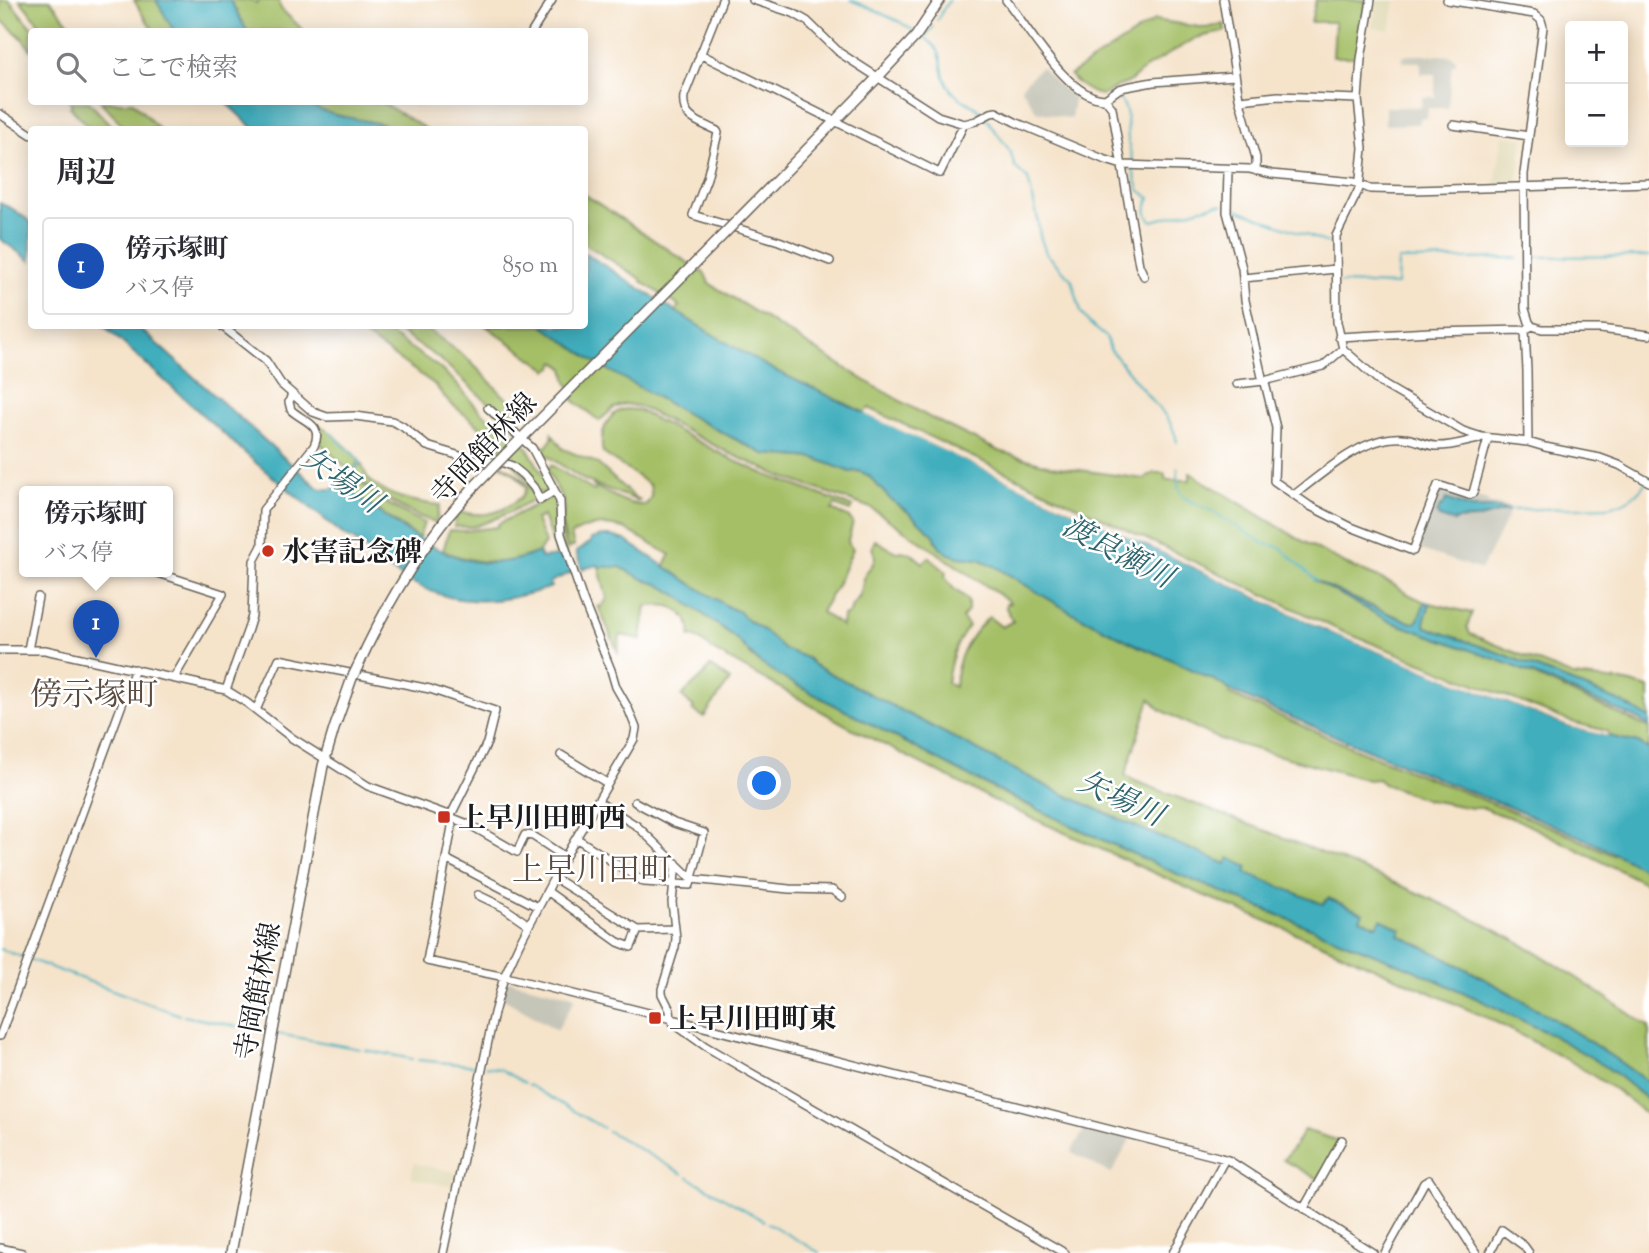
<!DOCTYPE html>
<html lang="ja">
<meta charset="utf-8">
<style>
:root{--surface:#fff;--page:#f2f2f3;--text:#2b2b33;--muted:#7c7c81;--line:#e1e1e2;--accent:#2563eb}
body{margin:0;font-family:"Sorts Mill Goudy","Noto Serif JP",serif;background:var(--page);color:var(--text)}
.controls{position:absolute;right:21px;top:21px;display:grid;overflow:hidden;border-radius:7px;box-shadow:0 4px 18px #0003}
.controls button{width:63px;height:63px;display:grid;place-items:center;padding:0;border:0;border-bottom:2px solid var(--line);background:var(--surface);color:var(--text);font:35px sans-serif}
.you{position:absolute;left:765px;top:784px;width:24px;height:24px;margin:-18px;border:5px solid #fff;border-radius:50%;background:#1a73e8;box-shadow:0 0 0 10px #1a73e833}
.badge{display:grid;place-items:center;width:46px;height:46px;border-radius:50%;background:var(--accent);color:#fff;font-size:23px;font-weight:700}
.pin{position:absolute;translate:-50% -58px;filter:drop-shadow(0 2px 4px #0008)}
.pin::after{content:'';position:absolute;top:37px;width:24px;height:21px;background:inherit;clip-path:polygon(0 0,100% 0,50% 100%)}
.popup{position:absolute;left:19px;top:486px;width:154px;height:91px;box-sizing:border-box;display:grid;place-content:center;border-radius:7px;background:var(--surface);filter:drop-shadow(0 2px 5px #0005);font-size:23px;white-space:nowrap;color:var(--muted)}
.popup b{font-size:26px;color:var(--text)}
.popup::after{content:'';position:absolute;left:50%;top:100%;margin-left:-14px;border:14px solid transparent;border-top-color:var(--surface)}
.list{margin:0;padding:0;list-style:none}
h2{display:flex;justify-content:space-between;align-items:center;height:91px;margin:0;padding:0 28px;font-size:30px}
h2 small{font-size:23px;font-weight:400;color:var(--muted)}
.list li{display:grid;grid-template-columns:46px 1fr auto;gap:21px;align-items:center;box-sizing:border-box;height:98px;margin:0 14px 14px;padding:0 14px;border:2px solid var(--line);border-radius:7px}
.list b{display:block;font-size:26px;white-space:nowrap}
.list p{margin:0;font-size:23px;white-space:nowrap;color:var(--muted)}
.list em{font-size:23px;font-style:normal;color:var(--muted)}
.icon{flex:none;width:38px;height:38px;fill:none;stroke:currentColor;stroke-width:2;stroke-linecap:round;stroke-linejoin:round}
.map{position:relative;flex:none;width:1649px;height:1253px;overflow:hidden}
.search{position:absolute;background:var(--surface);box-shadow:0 4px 18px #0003;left:28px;top:28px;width:560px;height:77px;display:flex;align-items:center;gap:18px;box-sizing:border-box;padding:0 24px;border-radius:7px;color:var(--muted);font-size:26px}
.panel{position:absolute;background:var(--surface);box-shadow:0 4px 18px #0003;left:28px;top:126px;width:560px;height:203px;border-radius:7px}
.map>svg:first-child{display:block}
.built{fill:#e2dcba}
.industrial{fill:#c5c5b8}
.green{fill:#a4bf66;stroke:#606e41;stroke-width:2}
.water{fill:#40aebd;stroke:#2e656c;stroke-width:2}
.pier{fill:#f5e3ca}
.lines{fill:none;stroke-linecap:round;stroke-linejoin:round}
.stream{stroke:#40aebd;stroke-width:2}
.minor-casing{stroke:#686259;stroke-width:10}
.major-casing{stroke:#686259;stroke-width:12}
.minor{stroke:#fff;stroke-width:7}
.major{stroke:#fff;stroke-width:9}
.major-bridge-casing{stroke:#686259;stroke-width:12;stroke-linecap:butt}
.major-bridge{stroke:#fff;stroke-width:9}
.poi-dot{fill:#c8321e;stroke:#fff;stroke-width:2.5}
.labels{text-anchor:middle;stroke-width:5;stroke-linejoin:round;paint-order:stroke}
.street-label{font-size:28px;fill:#1c1c1c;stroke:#fff}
.poi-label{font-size:28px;font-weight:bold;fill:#1c1c1c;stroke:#fff;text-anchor:start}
.water-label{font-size:30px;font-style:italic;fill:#2e656c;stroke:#fff}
.quarter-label{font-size:32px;fill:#5b4c41;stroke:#fff}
</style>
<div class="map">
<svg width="1649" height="1253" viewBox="0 0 1649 1253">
<rect width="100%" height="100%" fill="#fff"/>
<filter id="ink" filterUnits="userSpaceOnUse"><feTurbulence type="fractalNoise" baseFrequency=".0143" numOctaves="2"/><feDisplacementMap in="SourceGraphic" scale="14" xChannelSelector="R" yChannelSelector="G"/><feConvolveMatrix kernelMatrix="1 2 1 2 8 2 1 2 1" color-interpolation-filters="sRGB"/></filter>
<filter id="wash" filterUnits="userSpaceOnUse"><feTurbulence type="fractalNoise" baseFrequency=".00686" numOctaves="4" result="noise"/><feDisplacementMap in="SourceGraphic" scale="28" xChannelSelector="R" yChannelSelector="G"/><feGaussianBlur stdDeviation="1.57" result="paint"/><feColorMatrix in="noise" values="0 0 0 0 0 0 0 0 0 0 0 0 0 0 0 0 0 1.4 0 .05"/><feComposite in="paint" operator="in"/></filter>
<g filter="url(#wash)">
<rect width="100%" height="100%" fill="#f5e3ca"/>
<path class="built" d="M1376 0H1395L1390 30 1372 27Z
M1503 135 1523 138 1517 184H1495Z
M414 1163 456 1172 453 1187 411 1178Z"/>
<path class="industrial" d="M1402 55H1436L1451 56 1455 59 1456 64 1452 65 1448 108H1428L1427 118H1420L1419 124 1385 125V107H1421L1422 97H1435V74H1421V62H1403Z
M1041 67 1057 84 1074 98 1071 119 1036 111 1021 87Z
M1440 488 1474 499 1476 497 1488 500V503L1509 507V514L1481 570 1418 549 1437 489Z
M509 981 573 996 575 999 557 1030 502 998 507 982Z
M1086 1127 1131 1138 1111 1174 1071 1152Z"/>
<path class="green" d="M0 0H9L34 31 32 32 31 50 21 37 0 19Z
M20 0H50L75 31H45Z
M134 0H156L174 31H154L142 14Z
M230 0H253L256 3 261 0H278L281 9 304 31H247Z
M1316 0H1366L1358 56 1356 57H1333L1335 22H1311Z
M1155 20 1206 28 1224 24 1225 31 1196 38 1147 67 1128 83 1116 87 1104 95C1092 95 1077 85 1070 75Z
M70 102H89L114 129H91L70 107 72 105Z
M101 102H133L159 129H126Z
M304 102H381L426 129C417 129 408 130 399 129 392 129 385 124 378 123 354 118 325 116 304 102Z
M584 194 705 274 709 283 874 386 931 418 999 451 1051 466 1144 479 1154 473H1164L1166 480H1190V473L1299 539 1345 564 1391 583 1406 593 1425 602 1417 622 1415 623H1412L1325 586 1389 621 1509 664 1649 728V749L1638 743 1607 736V731L1571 722 1341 631 869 408 865 414 774 370 745 354 675 311 679 306 641 281V279L585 244Z
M351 326H378L437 366 453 380 481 412 515 437 501 451 498 449 501 444 448 401 434 384Z
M390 326H423L467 358 503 395 524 411 514 425 521 431H519L440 359Z
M486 326H543L601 366 700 421 764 454 814 458 850 472 859 471 868 475 891 500 908 512 934 535 936 541 959 557 979 559 994 566 1069 611 1138 646 1168 658 1218 682 1231 691 1229 694 1231 695 1356 749 1558 830 1613 855 1615 852 1649 872V885L1516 819 1498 814 1484 808H1472L1428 800 1384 784 1378 779 1369 780 1225 741 1210 735 1161 710 1150 699 1125 775 1135 781C1259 829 1386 873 1505 935 1555 961 1602 995 1649 1027V1083C1571 1025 1486 977 1399 935L1401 929 1377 926 1360 919 1362 913 1328 898 1324 905 1245 873 1229 859 1226 864 1139 828 1050 788 814 665 807 658 784 649 763 630 746 619 740 612 730 608 664 567 670 555 627 530C608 522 588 524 571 535L574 546 568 549 562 524 564 506 562 498 547 470 551 465 594 491 596 488 592 485C608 492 627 506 645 505 652 499 652 494 650 485L603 453C599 436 606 412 626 409 627 409 637 410 638 410L733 460 767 475 853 507 850 511 835 505 832 510 848 517 853 522 848 541 849 545 853 549 836 587 821 612 842 626 843 616C849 615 851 612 852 605 865 595 860 585 866 573 869 568 874 565 875 558 875 555 873 550 872 547L875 540 896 552 902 551 912 554 923 563 929 557 946 572 945 577 953 588 967 599 968 603V611L962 618 969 626C955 644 950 661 947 683L955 687C956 658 968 637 989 617L1002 627 1013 621 1006 608V604L1010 603 1007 600 871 508 780 476 729 453 641 407 625 404 614 408 599 421 573 400 574 392C571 388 566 383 566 378 564 367 566 368 555 362L553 367 548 370Z
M313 421C331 431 346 445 359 460L354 468 356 469 361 463C363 467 365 474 368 478 382 496 418 503 440 505L436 523C390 507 353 477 319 442L320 434Z
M552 434 563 449 597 463 635 498 641 500H636L584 480 543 453 528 439 529 437 545 448 552 439Z
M522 443 527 447 549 486 548 491 540 494 508 457Z
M501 465C517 472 527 482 536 497L535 499C515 510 497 519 476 526 469 528 461 526 454 527L457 512C482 516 496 516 516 501 522 497 524 495 526 488L515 474Z
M354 478 386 503 424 523 419 538 350 491 356 483 352 480Z
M554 497 556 499 566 555 557 556 543 516 536 519 545 543C544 544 539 552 539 552 536 555 532 555 528 556 500 567 470 562 443 551L449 530 464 531 497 527 498 524 549 498Z
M610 566 620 567 627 570 647 581 658 584 678 596 733 636 743 644 751 656 785 679 1004 794 1081 830 1175 873 1414 970 1478 999 1548 1033 1592 1058 1615 1073 1649 1101V1116L1614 1089 1570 1061 1492 1020 1319 943 1203 895 1003 805 853 729 716 652 694 636 690 637C693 624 683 611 669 606 663 605 653 606 646 606L641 639 620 635 618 652 598 606H602L607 599 599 567Z
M1430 603 1472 613 1467 627 1470 634 1573 676 1627 682 1649 688V718L1623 703 1508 656 1426 627 1424 622Z
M710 666 730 680 704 717 692 710 694 707 681 696 703 676Z
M1304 1130 1337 1140 1338 1145 1318 1179 1283 1160 1294 1147Z"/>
<path class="water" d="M156 0H230L247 31H174Z
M225 102H304C320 112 343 117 362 120 374 123 384 123 394 129H254Z
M0 203 13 209 31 222V261L0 239Z
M585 253 708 332 774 370 1337 635 1568 726 1638 743 1649 749V872C1592 839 1530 815 1468 791 1388 758 1309 726 1231 691L1218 682 1168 658 1138 646 1069 611 994 566 979 559 959 557 949 554 940 548 934 535 908 512 891 500 868 475 859 471 850 472 814 458 764 454 700 421 601 366 543 326H584Z
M104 326H137L318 488C330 491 340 488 347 479L348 480 346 488C385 516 437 560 487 563 505 563 522 559 539 552L541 558 566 555 575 571 550 582 551 587C539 592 527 594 515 597 464 607 430 596 388 568 373 558 362 541 345 536L256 463Z
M1446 499 1472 508H1498L1509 510 1476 519 1455 520V522L1439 517 1437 514 1440 506H1443Z
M602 536H612L625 540 682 578 730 608 740 612 746 619 763 630 784 649 807 658 814 665 1050 788 1139 828 1226 864 1229 858 1248 867 1246 873 1323 904 1328 898 1363 913 1360 919 1377 926 1381 919 1401 929 1399 935C1486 977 1571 1025 1649 1083V1101L1615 1073 1592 1058 1548 1033 1478 999 1414 970 1175 873 1081 830 969 776 785 679 760 663 733 636 678 596 658 584 647 581 620 567H599L598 565 582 569 576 552 591 542V539Z
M1314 580 1367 605 1412 623 1417 622 1425 602 1430 603 1424 622 1426 627 1508 656 1623 703 1649 718V726L1638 719 1509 664 1389 621Z"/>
<path class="pier" d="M867 410 1170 552 1338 632 1570 723 1607 733V736L1568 726 1337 635 1168 555 865 414Z"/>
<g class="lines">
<path class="stream" d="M851 0 898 21 916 32
M937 20 949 0
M921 35C953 55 933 68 952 91 959 100 974 104 983 114
M925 37 933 27
M1115 96C1131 106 1126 122 1128 138 1128 146 1131 154 1133 161
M986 118 1010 151 1015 167 1028 179 1037 215 1040 236 1046 253 1072 280 1081 312 1085 318 1090 324 1106 337 1110 349 1152 401C1165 413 1174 425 1177 442
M1133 170 1139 190 1150 198C1146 206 1144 215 1152 221L1218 204 1223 205
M1231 207 1333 245
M1532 257 1649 256
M1340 283 1397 285 1398 261 1399 260 1518 258
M331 433 360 461 355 469
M1178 468C1178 475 1177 484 1179 490 1184 505 1209 504 1221 517L1265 544 1276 546 1282 549 1317 581
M1509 510 1608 507C1624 504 1636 497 1645 483
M0 949 25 958
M31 960 180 1015
M184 1016 266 1032
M278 1034 360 1049
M365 1050 413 1059
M418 1060 479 1066
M486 1067 500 1069 525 1083
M529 1085 603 1128
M608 1131 683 1174
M688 1177 764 1221
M768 1223 820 1253
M0 1253H2"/>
</g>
</g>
<g filter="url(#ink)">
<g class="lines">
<g class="minor-casing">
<path id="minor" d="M722 0 684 96C681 119 700 122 717 131L718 133 707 178 693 215 779 241 830 261
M753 0 793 13 807 21 840 53 938 116 964 124 976 121 991 113 996 112 1015 122 1103 159 1122 165 1250 169 1272 174 1354 182 1370 189 1414 190 1649 183
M1006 0C1028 27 1068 99 1105 99L1119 89 1126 87 1153 82 1235 76
M1223 0 1239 98 1256 158V171
M1371 0 1361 59 1358 99 1363 148 1359 189 1336 236 1337 322 1343 349 1384 385 1463 431 1482 437 1528 442 1545 447 1600 458 1619 465 1649 482
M1447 0 1534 14 1541 20 1543 27 1524 174 1525 309 1529 322 1532 326 1542 329H1600L1649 335
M532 32 552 0
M700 54 939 173
M1105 99 1112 108 1139 265 1144 276
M1240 100 1278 96 1358 99
M0 114 32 135
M1453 125 1529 136
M1228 169 1227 212 1242 268 1245 300 1262 377 1265 383 1276 428 1274 481 1310 506 1351 527 1413 551 1438 485 1469 495 1473 493 1488 438
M940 173 964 124
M1243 278 1336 269
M222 326 266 361 281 384 313 412 327 417 355 416 392 421 402 426 427 446 470 459 504 463 512 466 523 475 534 488 540 500 554 491
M1525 330 1527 371 1528 442
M1339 337 1430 332 1525 330 1532 326
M1237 384 1264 381 1323 366 1343 349
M1294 495C1323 473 1364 435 1403 438 1414 438 1424 445 1435 446 1449 447 1464 442 1478 439L1481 437
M155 572 223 594 174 678
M0 650H45L226 690 247 703 292 738 368 786 448 815 450 817 452 827 427 961 510 978 1218 1157 1228 1160 1373 1253
M28 650 38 597
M226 690 248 629 252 616 254 561 262 546 263 510 314 446C324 424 304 422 291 410L289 402 292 394
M256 710 279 659 430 689 495 711 487 743 450 817 470 825 517 852 525 835 533 836 565 857
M561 755 607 783
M597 801 637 826 692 879 789 889 832 890 842 897
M576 838 644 882 690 885 704 833 674 823 635 802
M446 859 538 907
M676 863 672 902 676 938 675 947 662 989V994L670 1010 671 1019 674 1024 705 1046 746 1070 1065 1253
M554 878 638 930 675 929
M547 891 618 942 631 947 638 930
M478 895 503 907 529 925
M0 1036 135 669
M1304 1208 1342 1140
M0 1248 22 1253
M443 1253 494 1013 504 977 519 944 565 857 634 739 636 728 628 708 616 687 611 670 583 600 561 534 560 501 532 448 488 408
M1173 1253 1225 1159
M1385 1253 1424 1183 1429 1180 1476 1253
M1490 1253 1502 1230 1524 1246 1529 1253"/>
</g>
<g class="major-casing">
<path id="major" d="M782 175 878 77 916 36 940 0
M506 454 714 244
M357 668C381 615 409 566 445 520
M231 1253 323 766 334 729 352 678"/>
</g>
<use href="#minor" class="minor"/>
<use href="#major" class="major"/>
<g class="major-bridge-casing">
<path id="major-bridge" d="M714 244 782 175
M445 520 472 489 506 454
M352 678 357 668"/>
</g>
<use href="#major-bridge" class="major-bridge"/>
</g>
</g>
<g class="poi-dot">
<circle cx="268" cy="551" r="7"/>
<rect x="437" y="810" width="14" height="14" rx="3.5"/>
<rect x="648" y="1011" width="14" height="14" rx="3.5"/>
</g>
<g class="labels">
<g class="street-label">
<text transform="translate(483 448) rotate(-47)" y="10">寺岡館林線</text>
<text transform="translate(257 991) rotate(-79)" y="10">寺岡館林線</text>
</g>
<g class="poi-label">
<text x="282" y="561">水害記念碑</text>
<text x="458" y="827">上早川田町西</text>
<text x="669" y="1028">上早川田町東</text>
</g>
<g class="water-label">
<text transform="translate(342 480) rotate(35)" y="10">矢場川</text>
<text transform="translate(1118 551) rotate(28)" y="10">渡良瀬川</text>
<text transform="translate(1121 798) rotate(25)" y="10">矢場川</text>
</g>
<g class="quarter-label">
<text x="94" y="705">傍示塚町</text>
<text x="592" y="880">上早川田町</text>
</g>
</g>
</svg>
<div class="controls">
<button>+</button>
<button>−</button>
</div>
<div class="you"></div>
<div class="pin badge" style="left:96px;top:658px;background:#1a4fb4">1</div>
<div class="popup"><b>傍示塚町</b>バス停</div>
<div class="search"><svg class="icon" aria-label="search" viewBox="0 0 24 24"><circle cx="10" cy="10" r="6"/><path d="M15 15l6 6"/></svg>ここで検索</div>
<section class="panel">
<h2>周辺<small></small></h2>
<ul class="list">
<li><span class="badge" style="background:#1a4fb4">1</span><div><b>傍示塚町</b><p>バス停</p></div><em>850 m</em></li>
</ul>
</section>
</div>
